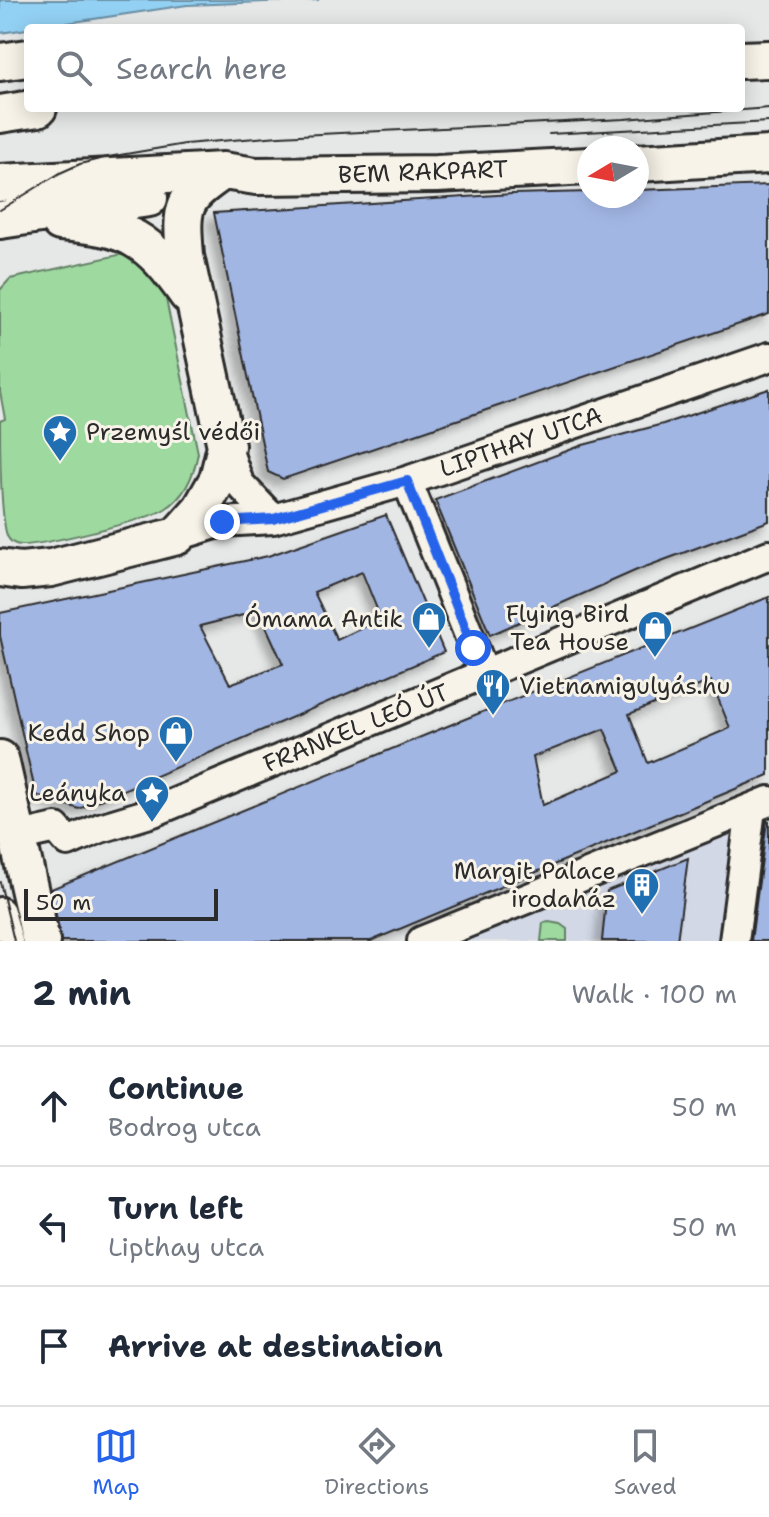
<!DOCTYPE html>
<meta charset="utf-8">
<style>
:root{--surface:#fff;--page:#f2f2f3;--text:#1f2937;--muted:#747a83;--line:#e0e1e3;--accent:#2563eb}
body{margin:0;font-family:"Shantell Sans",sans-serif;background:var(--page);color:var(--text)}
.compass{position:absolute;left:577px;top:136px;width:72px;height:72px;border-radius:50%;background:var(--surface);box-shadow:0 4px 20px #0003;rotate:260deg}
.scale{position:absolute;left:24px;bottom:20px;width:194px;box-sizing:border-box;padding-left:8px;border:4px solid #2b2b2b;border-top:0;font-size:22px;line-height:28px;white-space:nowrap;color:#2b2b2b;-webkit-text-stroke:6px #f7f3e8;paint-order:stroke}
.stop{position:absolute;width:24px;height:24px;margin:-18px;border:6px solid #2563eb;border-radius:50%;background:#fff}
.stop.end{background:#2563eb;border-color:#fff;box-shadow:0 2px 8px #0008}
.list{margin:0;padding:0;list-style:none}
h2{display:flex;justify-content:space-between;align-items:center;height:104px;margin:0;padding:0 32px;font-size:34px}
h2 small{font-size:26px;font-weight:400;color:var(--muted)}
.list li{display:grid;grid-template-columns:52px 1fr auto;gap:24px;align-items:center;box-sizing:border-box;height:120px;padding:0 32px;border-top:2px solid var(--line)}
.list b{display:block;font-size:30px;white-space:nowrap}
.list p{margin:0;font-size:26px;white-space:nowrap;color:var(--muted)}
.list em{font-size:26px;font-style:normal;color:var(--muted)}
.icon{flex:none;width:44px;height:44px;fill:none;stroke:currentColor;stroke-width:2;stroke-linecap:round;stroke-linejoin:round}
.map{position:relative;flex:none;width:769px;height:941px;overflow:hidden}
.search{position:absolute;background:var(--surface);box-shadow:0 4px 20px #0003;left:24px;right:24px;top:24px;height:88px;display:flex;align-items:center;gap:20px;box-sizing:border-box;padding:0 28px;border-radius:8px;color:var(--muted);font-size:30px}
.sheet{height:464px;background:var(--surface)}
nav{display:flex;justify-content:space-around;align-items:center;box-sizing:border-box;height:112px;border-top:2px solid var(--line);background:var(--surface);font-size:22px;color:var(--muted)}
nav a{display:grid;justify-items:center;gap:4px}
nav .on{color:var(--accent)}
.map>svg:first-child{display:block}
.built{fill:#d2d8e6}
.green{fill:#9ed9a0;stroke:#648266;stroke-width:2}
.water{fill:#93d1f4;stroke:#698fa4;stroke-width:2}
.building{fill:#a2b6e4;stroke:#2b2b2b;stroke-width:2;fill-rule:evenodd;filter:url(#shadow)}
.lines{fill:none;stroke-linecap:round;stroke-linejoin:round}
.minor-casing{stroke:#2b2b2b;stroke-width:34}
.major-casing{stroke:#2b2b2b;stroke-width:42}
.minor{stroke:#f7f3e8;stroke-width:28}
.major{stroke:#f7f3e8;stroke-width:36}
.tram{stroke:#2b2b2b;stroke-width:2}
.route{stroke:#2563eb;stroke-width:10}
.labels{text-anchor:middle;stroke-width:6;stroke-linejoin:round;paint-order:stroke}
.street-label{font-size:24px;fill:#2b2b2b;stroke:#f7f3e8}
.poi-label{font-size:24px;fill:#2b2b2b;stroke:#f7f3e8;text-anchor:end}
</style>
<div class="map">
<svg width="769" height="941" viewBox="0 0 769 941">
<defs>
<filter id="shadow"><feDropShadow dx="-7" dy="7" stdDeviation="4" flood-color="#0004"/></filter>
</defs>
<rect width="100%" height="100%" fill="#e6e7e7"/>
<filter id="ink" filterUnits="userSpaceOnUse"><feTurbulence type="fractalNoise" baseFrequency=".0125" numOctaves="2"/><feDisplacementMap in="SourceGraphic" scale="16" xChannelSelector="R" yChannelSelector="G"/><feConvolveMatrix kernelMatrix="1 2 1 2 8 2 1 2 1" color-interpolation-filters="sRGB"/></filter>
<g filter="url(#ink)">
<path class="built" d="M769 814V941H452Z"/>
<path class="green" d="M132 252 162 280 198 453C194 475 185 497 165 509 148 520 43 545 22 545 16 545 10 542 7 536 0 513 0 449 0 421L5 419 0 392V290L10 279Z
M549 922 560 924 567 929V941H541L543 923Z"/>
<path class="water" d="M0 0H319L187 5 0 33Z"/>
<path class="building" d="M769 185V314L283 479 268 472 214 213 512 194 589 192V196H637V190Z
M769 389V521L637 570 490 635 435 500 583 445 663 424Z
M386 515 444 652 79 809 36 795 0 636V613L268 556ZM362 572 381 619 337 640 314 592ZM259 611 283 664 230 684 200 626Z
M769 597V775L371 941H61L51 889 455 723ZM711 681 730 728 648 763 629 714ZM604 729 622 771 543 805 533 757Z
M767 821H769V941H751Z
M688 858 677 941H602L607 891Z"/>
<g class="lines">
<g class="minor-casing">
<path id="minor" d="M226 446 239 483 273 519
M407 481 485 675
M177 536 222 522 273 519 407 481 769 357
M34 833 56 828 68 842 100 828 153 812 769 555
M0 912 8 941
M422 941 769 801
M734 941 751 809"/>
</g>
<g class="major-casing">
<path id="major" d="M741 60 769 59
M0 62 28 58
M0 114 38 108
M637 163 769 155
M0 183 223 171 256 176 437 174 589 166
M0 220 149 198
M60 222C129 227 148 238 188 295
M0 568 21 571 51 568 177 536 201 509 218 479 226 446 185 256C181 206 181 199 223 171
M0 759 41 941"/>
</g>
<use href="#minor" class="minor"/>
<use href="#major" class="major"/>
<path class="tram" d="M549 134 769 122
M0 210 60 173 80 164 108 157 185 144 279 136 624 119 769 108
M0 882 14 941
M0 940 1 941"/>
</g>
</g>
<g class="lines" filter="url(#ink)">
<path class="route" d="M222 522 273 519 407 481 473 648"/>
</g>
<defs>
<g id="sight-pin" transform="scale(1.8)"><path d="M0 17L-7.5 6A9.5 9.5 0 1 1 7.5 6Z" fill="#1f6fb2" stroke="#f7f3e8"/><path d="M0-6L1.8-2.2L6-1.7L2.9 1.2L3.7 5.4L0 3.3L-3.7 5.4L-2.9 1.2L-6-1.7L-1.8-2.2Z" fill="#fff"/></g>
<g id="shop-pin" transform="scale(1.8)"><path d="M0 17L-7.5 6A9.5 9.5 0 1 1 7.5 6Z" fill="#1f6fb2" stroke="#f7f3e8"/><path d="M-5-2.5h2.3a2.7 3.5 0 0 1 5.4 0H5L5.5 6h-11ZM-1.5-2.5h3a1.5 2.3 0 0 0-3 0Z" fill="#fff"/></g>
<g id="restaurant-pin" transform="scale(1.8)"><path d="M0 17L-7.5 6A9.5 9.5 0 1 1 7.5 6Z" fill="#1f6fb2" stroke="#f7f3e8"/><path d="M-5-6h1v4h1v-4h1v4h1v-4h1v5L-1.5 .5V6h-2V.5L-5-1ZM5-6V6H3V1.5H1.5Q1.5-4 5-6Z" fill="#fff"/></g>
<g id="building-pin" transform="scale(1.8)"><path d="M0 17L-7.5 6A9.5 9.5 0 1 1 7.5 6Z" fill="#1f6fb2" stroke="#f7f3e8"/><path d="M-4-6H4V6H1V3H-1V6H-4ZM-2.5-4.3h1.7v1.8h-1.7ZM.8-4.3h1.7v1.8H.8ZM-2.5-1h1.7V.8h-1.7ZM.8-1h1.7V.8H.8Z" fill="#fff"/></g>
</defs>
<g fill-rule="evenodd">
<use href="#sight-pin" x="60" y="432"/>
<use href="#shop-pin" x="429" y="619"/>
<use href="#shop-pin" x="655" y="628"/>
<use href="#restaurant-pin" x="493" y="686"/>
<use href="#shop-pin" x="176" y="733"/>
<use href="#sight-pin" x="152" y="793"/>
<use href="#building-pin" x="642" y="885"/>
</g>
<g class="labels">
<g class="street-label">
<text transform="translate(423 172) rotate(-2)" y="8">BEM RAKPART</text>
<text transform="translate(521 442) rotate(-19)" y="8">LIPTHAY UTCA</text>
<text transform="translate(356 728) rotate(-22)" y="8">FRANKEL LEÓ ÚT</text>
</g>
<g class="poi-label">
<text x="86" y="440" text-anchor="start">Przemyśl védői</text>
<text x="629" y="622">Flying Bird<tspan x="629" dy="28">Tea House</tspan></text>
<text x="403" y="627">Ómama Antik</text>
<text x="519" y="694" text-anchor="start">Vietnamigulyás.hu</text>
<text x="150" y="741">Kedd Shop</text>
<text x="126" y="801">Leányka</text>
<text x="616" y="879">Margit Palace<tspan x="616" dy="28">irodaház</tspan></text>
</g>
</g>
</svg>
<svg class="compass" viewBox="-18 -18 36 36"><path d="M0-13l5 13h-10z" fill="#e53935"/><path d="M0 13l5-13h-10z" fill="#747a83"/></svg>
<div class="scale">50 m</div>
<div class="stop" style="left:473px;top:648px"></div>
<div class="stop end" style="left:222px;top:522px"></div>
<div class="search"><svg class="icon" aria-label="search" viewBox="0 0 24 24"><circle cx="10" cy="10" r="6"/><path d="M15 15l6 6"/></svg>Search here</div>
</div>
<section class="sheet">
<h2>2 min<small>Walk · 100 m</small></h2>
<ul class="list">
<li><svg class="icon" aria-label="ahead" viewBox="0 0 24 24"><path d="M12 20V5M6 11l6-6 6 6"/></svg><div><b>Continue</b><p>Bodrog utca</p></div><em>50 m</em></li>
<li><svg class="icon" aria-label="left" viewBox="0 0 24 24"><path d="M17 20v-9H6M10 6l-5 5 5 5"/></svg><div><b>Turn left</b><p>Lipthay utca</p></div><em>50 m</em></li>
<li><svg class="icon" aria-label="arrive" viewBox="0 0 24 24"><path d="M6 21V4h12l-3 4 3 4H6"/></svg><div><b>Arrive at destination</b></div></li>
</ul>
</section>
<nav>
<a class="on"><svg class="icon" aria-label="map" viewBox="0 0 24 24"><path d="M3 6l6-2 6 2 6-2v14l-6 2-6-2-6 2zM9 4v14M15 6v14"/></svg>Map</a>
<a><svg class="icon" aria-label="directions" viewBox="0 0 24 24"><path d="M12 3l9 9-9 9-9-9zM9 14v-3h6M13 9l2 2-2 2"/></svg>Directions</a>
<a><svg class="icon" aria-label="saved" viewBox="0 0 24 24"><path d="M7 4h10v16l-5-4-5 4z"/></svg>Saved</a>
</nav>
